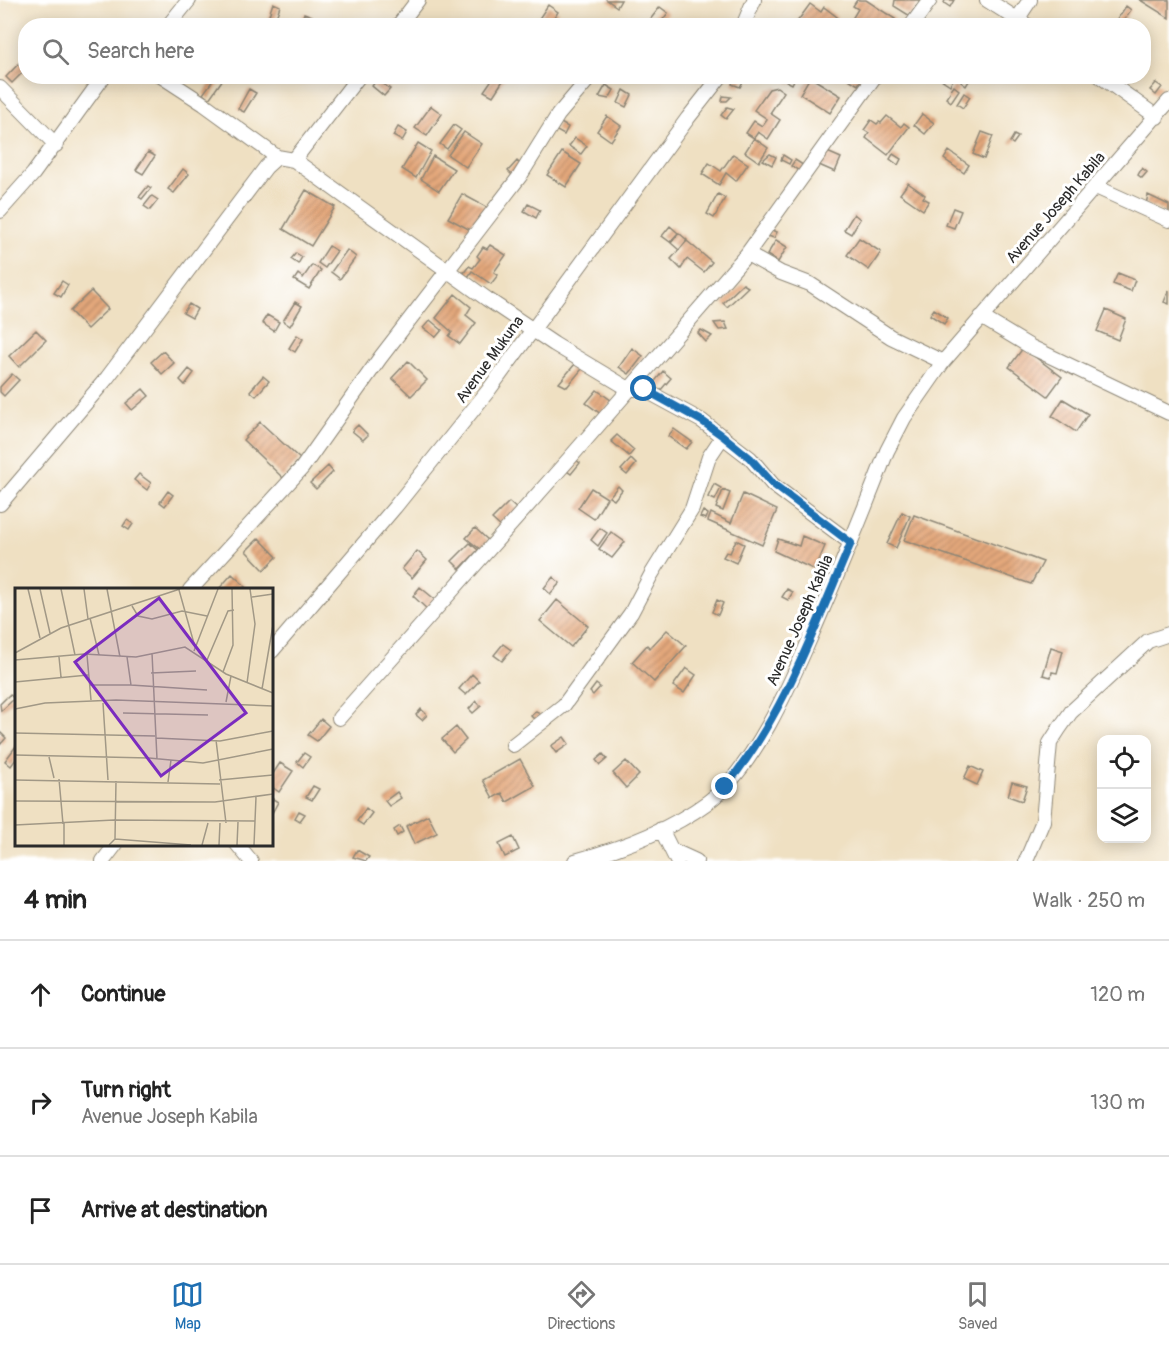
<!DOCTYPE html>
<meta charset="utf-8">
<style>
:root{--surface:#fff;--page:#f2f2f2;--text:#222;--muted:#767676;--line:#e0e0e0;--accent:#1f6fb2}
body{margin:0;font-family:Pangolin,sans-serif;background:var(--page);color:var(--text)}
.controls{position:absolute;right:18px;bottom:18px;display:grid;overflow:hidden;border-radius:12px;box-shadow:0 3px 15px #0003}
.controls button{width:54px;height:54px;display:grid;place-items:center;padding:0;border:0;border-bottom:2px solid var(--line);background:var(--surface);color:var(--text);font:30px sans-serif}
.stop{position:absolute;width:18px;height:18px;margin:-14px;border:4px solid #1f6fb2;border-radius:50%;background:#fff}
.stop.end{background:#1f6fb2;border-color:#fff;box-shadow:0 2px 6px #0008}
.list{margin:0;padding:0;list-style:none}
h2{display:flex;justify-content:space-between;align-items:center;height:78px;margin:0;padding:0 24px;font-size:26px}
h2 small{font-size:20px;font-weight:400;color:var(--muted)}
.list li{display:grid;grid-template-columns:39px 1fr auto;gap:18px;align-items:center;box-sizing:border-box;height:108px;padding:0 24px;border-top:2px solid var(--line)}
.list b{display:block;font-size:22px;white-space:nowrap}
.list p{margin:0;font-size:20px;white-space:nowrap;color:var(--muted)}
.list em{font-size:20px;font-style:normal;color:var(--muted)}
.icon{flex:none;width:33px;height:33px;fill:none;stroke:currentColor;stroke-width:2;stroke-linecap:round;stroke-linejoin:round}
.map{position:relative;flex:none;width:1169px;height:861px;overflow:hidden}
.search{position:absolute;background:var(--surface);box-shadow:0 3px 15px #0003;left:18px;right:18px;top:18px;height:66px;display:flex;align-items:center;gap:15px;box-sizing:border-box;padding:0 21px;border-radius:24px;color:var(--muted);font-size:22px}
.sheet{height:402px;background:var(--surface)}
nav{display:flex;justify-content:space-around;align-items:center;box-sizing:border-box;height:84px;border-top:2px solid var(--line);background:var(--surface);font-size:16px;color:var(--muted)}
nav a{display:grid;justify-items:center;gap:3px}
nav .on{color:var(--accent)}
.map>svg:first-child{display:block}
.building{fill:url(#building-hatch)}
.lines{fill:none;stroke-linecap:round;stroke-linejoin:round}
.minor-casing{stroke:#8d8676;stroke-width:16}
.minor{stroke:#fff;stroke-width:14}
.route{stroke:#1f6fb2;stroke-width:8}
.labels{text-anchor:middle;stroke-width:6;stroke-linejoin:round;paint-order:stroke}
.street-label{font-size:16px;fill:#2b2b2b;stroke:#fff}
.inset-road{fill:none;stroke:#a19886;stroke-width:1.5}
.view{fill:#7b2cbf;fill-opacity:0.15;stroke:#7b2cbf;stroke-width:3}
.inset-edge{fill:none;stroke:#2b2b2b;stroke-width:3}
</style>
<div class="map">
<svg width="1169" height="861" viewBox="0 0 1169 861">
<defs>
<pattern id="building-hatch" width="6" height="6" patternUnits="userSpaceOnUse" patternTransform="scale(1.5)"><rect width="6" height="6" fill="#e4a87c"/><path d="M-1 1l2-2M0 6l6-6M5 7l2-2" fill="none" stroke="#b98966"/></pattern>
</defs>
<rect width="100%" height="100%" fill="#fff"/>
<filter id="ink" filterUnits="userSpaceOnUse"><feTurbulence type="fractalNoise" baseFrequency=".0167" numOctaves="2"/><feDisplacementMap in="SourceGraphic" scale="12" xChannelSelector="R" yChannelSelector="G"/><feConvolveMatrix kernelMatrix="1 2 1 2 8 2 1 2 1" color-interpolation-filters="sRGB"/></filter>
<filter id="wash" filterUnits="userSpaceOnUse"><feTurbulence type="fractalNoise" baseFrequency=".008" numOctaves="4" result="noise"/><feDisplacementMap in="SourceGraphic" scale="24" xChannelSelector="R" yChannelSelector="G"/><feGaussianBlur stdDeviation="1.35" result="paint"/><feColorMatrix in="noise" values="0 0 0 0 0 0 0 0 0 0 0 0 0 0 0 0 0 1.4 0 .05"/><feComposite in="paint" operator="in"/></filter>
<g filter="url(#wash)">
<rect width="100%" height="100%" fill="#efe0c2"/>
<g id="blocks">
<path class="building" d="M607 0H621L617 7Z
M857 0H866L895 19 891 26H862L852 19 858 9 853 6Z
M895 0H920L910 16 894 6Z
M945 0H954L950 7 944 3Z
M1140 0H1169V18Z
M273 3 280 6 273 26H270L266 24Z
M810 4 821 12 824 7 837 17 831 26H794Z
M548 5 558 12 549 26H540L536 23Z
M1126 6 1131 10 1121 24 1116 21Z
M660 7 668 13 658 26H645Z
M304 13 312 16 308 26H300Z
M23 59 26 69 12 83 6 77Z
M216 76 223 79 209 99 203 94Z
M485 76H506L493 96 484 91 491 81Z
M735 76 745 78 740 87 732 84Z
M777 76H796L792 84Z
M844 76H863L858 85Z
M943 76H955L950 85 941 79Z
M810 77 841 96 830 113 800 94Z
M964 77 969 81 966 86 961 82Z
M377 79 390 89 384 96 372 86Z
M1156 83 1162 87 1156 95 1150 90Z
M606 85 614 90 609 99 599 97Z
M954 86 959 90 951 102 946 98Z
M777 87 784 92 770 113 780 120 768 139 758 132 754 138 768 148 759 162 745 152 754 138 746 133 754 121 762 126 767 119 754 110 769 89Z
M249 89 256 93 244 112 238 109Z
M624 90 632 95 626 107 618 103Z
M964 93 970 97 963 108 957 104Z
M723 96 731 97 727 101H722Z
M431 106 442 114 427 136 415 128Z
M727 107 734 109 726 119 721 115Z
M922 114 934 123 925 134 914 125Z
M607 116 621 126 611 141 597 131Z
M887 116 901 127 904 123 909 127 888 155 866 138 869 133 864 130 871 120 877 124 879 122 881 123Z
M559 122 568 127 564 135 555 130Z
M454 125 461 130 447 149 440 144Z
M398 127 407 132 402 141 393 136Z
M464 132 482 144 466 167 448 155Z
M982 132 993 136 984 159 973 154Z
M1014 135 1018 137 1013 144 1010 142Z
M575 138 587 146 581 154 569 146Z
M418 143 431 151 416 178 402 169Z
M825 151 841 158 835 172 819 165Z
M949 151 969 165 964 173 944 159Z
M148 152 155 156 143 174 136 170Z
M562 152 581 164 566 187 547 175Z
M733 154 748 164 736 181 726 173 719 185 702 174 709 163 721 171Z
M770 154 776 157 772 165 763 160Z
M893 154 901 159 898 165 890 159Z
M783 155 791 160 789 164 781 160Z
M433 156 454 169 439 191 421 179Z
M795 160 806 167 803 173 791 166Z
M517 161 523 167 514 177 508 171Z
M1142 168 1147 172 1142 178 1138 175Z
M183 169 189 174 174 193 168 189Z
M908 183 925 195 923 198 929 201 923 210 900 194Z
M148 186 151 188 142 199 139 197Z
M306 190 335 207 311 246 283 229Z
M462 194 488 208 474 232 448 218Z
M718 194 725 198 714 218 707 214Z
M1148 195 1169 205V214L1146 204Z
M152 196 158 200 150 210 144 206Z
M528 204 540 210 536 218 524 211Z
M953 208 961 211 954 228 946 225Z
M854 214 860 219 851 234 844 230Z
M670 226 678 233 670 242 662 236Z
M771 230 777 232 774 238 768 236Z
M679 233 687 240 679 250 671 243Z
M859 238 881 252 869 270 847 255Z
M776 240 787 247 778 262 767 255Z
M687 241 712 262 704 272 687 259 681 269 671 259Z
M490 245 506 255 494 272 498 275 491 284 472 271 468 277 463 274 469 266 473 268 480 259 477 256 483 247 487 249Z
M329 246 337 251 325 268 318 263Z
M347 250 356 257 340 279 331 272Z
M296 253 302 257 298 264 291 259Z
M312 265 321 270 309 289 294 280 298 274 303 278Z
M1118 273 1135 280 1131 291 1113 284Z
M62 281 68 285 61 297 54 293Z
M743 284 748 287 727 307 723 303Z
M1169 290V304L1164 302Z
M91 291 108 309 87 329 70 311Z
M455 294 471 307 466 315 476 323 460 344 449 336 452 332 436 318Z
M295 302 302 306 290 326 283 321Z
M189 304 197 309 192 318 183 313Z
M934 309 948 318 944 324 930 315Z
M1106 310 1126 319 1118 340 1097 331Z
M267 315 279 322 274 331 262 323Z
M430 320 442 330 436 337 423 328Z
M725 322 728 329 719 330 714 323Z
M36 330 46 340 19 367 9 356Z
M701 330 712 336 706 342 698 333Z
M297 335 303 339 295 352 289 348Z
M632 348 643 356 629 374 619 367Z
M1023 348 1062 377 1048 396 1009 367Z
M163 351 174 363 162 374 151 362Z
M408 361 427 380 411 396 392 378Z
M575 364 582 369 567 387 559 383Z
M189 369 194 373 185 385 180 380Z
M663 371 671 378 660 391 652 385Z
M12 374 19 380 4 396 0 392V387Z
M263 376 269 381 256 396 250 391Z
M143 389 149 396 132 410 126 403Z
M597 390 612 401 601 414 586 403Z
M1063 399 1088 414 1076 432 1052 416Z
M260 422 300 459 283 478 243 440Z
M358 425 368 435 363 440 352 431Z
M674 429 692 442 686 449 668 436Z
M617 435 634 450 629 456 611 441Z
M631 459 636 464 627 475 621 470Z
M576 460 580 463 571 474 567 471Z
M328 466 333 472 316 489 310 483Z
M139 474 151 483 147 490 134 480Z
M714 484 721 488 715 500 708 497Z
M618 486 622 490 614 500 609 497Z
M591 488 607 498 594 519 578 508Z
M723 490 730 493 723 511 716 508Z
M168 491 173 495 165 506 160 502Z
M743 494 777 510 762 545 708 521 711 513 731 523Z
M509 502 518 510 502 528 492 519Z
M703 511 708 514 706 519 700 517Z
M902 512 910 516 896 548 887 544Z
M914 515 1043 562 1031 584 904 540Z
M127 520 133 524 129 530 123 526Z
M475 528 489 541 481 550 466 538Z
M600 528 607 533 598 546 591 540Z
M611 532 625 542 612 558 599 549Z
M802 536 825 546 815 570 774 551 778 539 799 546Z
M259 538 277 557 264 570 246 551Z
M736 540 744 544 736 563 723 557 726 552 730 553Z
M470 543 478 550 460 569 452 561Z
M417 551 427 560 412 578 402 569Z
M232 574 245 586 242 590H218Z
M553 577 560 583 550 594 544 588Z
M420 587 437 601 429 611 413 596Z
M787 589 793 592 788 600 782 597Z
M557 600 588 626 571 647 540 621Z
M717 600 723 603 718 615 712 612Z
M667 630 686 646 654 682 632 662 647 645 650 648Z
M503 644 511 650 502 661 494 655Z
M1051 647 1063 651 1057 673 1052 672 1051 677 1043 675Z
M686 668 696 675 684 693 673 686Z
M472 674 479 681 466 695 459 689Z
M596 684 600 687 593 695 590 692Z
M10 694 14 699 1 711 0 704Z
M476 701 481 706 473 713 469 709Z
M421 709 427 715 422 720 416 715Z
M536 711 541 716 536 721 531 716Z
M321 719 329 726 317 741 308 735Z
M456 727 466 740 453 752 442 739Z
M0 732 6 738 0 745Z
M564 737 569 744 556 753 551 746Z
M16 746V759L11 766 5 761Z
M304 753 310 757 303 767 297 762Z
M603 754 607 759 600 765 596 760Z
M520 759 535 786 507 802 502 793 493 798 483 780Z
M626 761 639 775 626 788 613 773Z
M280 763 293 771 279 792 272 787V775Z
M970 766 983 772 977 785 964 779Z
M1012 782 1027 786 1022 801 1008 796Z
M313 786 319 789 312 800 306 797Z
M397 792 401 798 389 806 385 801Z
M273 799 278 802 272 813V802Z
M366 808 372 813 363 825 357 821Z
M299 811 305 814 300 821 295 818Z
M428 815 437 833 414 844 406 826Z
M400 826 403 832 397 836 394 830Z
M513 837 519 850 505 857 499 844Z
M357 850 369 857 366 861 353 857Z"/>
</g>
</g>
<g filter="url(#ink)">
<use href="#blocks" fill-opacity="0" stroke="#8d8676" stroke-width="1.5"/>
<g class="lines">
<g class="minor-casing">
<path id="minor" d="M987 0 1028 26
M1018 18 1030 0
M168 26 189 0
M398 26 418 0
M743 26 754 0
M911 26 930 0
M161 76 204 104 277 157 294 160 487 299 554 344 629 389H643L702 421 750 458 773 485 851 543
M1100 76 1157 117
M0 88 56 145
M294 160 359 76
M1096 187 1169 220
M0 211 33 174 104 76
M747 254 875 76
M981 317 1031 347 1169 413
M0 504 107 378 266 167 277 157
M190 590 302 468 380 358 520 176 558 115 591 76
M272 651 395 507 488 391 688 118 721 76
M339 718 569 459 747 254 781 273 810 284 891 337 943 362
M513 745 564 705 631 613 651 575 692 509 709 457 723 436
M661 829 677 861
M237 844 251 861
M672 850 696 861
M103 861 116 844
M575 861C620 849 670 830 708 802 757 766 794 675 818 620 842 564 865 508 887 451L904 418 943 362 1169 101
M1026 861 1043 821 1050 743 1059 729 1071 712 1148 641 1169 634"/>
</g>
<use href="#minor" class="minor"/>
</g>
</g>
<g class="lines" filter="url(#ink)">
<path class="route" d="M644 389 702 421 723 436 750 458 773 484 851 543C815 626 784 716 725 787"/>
</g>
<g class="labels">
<g class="street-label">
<text transform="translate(1055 207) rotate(-49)" y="6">Avenue Joseph Kabila</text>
<text transform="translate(489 359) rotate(-54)" y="6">Avenue Mukuna</text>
<text transform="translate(799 620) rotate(-66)" y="6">Avenue Joseph Kabila</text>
</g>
</g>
<g transform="translate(15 588)">
<rect width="258" height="258" fill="#efe0c2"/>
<path class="inset-road" d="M13 1 25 50M25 1 35 45M46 1 60 67M69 1 73 31M92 1 105 69M164 2 180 59M237 9 258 6M117 18 123 28 137 31 167 23 192 28M75 30 84 67M179 63 203 1M0 65 46 40 165 1M137 65 142 171M72 67 76 112M44 69 46 89M112 69 116 97 192 102M0 72 69 66 121 69 170 59 211 86 258 105M192 72 213 23 219 22M208 84 218 57 217 1M136 85 181 83M0 94 73 87M232 95 240 36 235 1M74 97H116M247 101 258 37M211 114 216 88M88 115 93 192M0 121 30 115 101 112 258 118M108 125 193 127M0 145 140 148M141 150 205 153 258 143M201 152 211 235M0 167 134 170 188 175 258 161M34 169 39 190M44 191 48 236M0 192 205 196M204 192 258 187M153 194 156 172M0 213 200 214 258 206M49 235V257M0 237 99 232 240 233M100 251 176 257M94 257 100 251 101 193M187 257 193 235M204 257 205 235M222 257 223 234M239 257 241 209"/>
<path class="view" d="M144 10 231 125 146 188 60 74Z"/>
<rect width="258" height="258" class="inset-edge"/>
</g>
</svg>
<div class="controls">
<button><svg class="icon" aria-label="locate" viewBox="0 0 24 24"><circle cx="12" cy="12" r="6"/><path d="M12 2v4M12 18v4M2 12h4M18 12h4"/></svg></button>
<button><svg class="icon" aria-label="layers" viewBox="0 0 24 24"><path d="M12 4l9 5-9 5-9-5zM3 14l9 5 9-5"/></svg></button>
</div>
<div class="stop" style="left:644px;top:389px"></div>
<div class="stop end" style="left:725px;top:787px"></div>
<div class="search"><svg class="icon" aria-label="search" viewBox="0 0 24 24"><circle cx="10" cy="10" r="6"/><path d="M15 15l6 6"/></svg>Search here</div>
</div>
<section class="sheet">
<h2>4 min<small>Walk · 250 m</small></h2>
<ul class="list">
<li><svg class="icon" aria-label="ahead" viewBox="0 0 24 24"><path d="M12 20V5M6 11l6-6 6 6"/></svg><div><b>Continue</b></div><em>120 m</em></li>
<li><svg class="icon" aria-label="right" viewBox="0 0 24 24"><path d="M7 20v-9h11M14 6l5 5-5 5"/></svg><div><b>Turn right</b><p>Avenue Joseph Kabila</p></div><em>130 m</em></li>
<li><svg class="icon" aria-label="arrive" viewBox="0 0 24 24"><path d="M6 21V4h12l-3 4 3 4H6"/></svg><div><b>Arrive at destination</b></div></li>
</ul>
</section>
<nav>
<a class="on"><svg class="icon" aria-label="map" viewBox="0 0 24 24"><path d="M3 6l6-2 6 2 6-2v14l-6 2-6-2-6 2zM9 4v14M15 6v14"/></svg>Map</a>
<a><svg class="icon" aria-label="directions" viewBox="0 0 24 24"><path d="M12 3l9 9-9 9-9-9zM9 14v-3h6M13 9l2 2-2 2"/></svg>Directions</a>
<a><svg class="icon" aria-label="saved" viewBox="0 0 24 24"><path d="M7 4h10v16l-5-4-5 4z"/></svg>Saved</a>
</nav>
